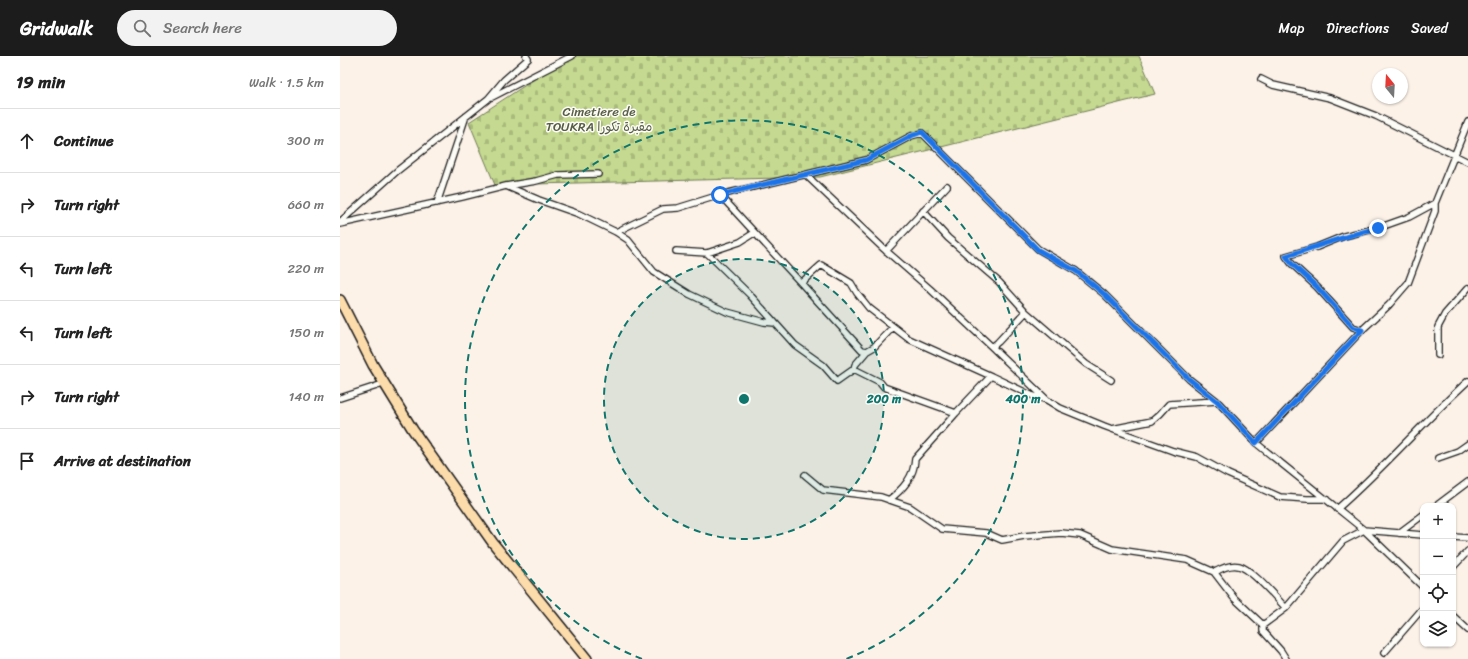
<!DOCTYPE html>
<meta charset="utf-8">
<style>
:root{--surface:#fff;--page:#f2f2f2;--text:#222;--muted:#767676;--line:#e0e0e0;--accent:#1c1c1c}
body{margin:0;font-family:Sriracha,"Playpen Sans Arabic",sans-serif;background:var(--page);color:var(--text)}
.controls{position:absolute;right:12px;bottom:12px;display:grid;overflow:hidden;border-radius:8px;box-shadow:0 1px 3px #0004}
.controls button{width:36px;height:36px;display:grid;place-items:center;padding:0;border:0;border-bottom:1px solid var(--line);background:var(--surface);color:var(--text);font:20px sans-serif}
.compass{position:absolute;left:1032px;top:12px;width:36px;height:36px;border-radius:50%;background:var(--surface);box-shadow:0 1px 3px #0004;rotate:342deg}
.stop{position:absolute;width:12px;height:12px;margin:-9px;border:3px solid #1a73e8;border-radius:50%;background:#fff}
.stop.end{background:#1a73e8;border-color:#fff;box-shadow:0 1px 4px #0008}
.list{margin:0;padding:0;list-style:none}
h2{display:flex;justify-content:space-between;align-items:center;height:52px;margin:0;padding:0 16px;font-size:17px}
h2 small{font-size:13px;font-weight:400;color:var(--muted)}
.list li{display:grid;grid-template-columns:26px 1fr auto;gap:12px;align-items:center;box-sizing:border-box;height:64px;padding:0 16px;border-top:1px solid var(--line)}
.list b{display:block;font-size:15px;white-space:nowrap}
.list em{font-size:13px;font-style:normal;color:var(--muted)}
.icon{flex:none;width:22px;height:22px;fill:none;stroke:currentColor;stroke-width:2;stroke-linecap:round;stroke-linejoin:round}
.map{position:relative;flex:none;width:1128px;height:603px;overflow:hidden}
header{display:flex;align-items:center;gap:24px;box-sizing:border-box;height:56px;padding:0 20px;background:var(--accent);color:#fff}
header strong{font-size:19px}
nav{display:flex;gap:22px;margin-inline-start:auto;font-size:14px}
.search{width:280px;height:36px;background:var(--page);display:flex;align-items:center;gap:10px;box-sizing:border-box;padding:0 14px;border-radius:22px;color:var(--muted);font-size:15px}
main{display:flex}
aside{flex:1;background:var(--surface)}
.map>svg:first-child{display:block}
.cemetery{fill:url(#cemetery-stones);stroke:#707b56}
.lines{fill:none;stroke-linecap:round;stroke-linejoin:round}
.minor-casing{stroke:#1c1c1c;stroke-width:8}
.trunk-casing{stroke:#1c1c1c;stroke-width:12}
.minor{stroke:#fdfcf7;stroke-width:5.5}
.trunk{stroke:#fddcac;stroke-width:9}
.route{stroke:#1a73e8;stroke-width:5}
.ring{fill:none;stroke:#0f766e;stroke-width:2;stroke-dasharray:7 5}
.labels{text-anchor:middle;stroke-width:3;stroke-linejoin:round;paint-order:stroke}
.park-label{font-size:13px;fill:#575e45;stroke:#fdfcf7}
.centre{fill:#0f766e;stroke:#fdfcf7;stroke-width:2}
.ring-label{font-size:12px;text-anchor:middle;font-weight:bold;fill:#0f766e;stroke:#fdfcf7;stroke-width:3;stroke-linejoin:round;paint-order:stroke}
</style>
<header>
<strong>Gridwalk</strong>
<div class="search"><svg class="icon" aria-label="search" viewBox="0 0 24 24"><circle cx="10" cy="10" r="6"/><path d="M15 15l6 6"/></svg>Search here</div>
<nav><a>Map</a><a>Directions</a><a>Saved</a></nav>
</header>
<main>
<aside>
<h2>19 min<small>Walk · 1.5 km</small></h2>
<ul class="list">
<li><svg class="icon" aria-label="ahead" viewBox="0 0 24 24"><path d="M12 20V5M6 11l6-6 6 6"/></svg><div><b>Continue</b></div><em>300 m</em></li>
<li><svg class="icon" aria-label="right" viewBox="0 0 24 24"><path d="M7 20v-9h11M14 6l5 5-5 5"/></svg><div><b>Turn right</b></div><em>660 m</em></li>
<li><svg class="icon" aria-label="left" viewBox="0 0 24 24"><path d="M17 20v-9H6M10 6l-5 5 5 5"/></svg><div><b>Turn left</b></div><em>220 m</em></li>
<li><svg class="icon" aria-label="left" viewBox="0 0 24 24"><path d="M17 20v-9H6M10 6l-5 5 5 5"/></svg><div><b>Turn left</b></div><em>150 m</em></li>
<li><svg class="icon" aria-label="right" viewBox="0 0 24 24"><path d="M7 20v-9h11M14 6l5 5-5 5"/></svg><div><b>Turn right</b></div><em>140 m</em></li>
<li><svg class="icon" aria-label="arrive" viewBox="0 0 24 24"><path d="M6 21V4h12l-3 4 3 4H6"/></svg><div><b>Arrive at destination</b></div></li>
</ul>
</aside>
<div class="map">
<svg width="1128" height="603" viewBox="0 0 1128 603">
<defs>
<pattern id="cemetery-stones" width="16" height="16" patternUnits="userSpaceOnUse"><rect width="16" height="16" fill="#c5da90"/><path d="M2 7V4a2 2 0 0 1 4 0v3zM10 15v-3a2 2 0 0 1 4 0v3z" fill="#a9ba7c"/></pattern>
</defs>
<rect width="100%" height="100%" fill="#fcf2e8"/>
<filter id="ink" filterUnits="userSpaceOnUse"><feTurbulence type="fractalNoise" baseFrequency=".025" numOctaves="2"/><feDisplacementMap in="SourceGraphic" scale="8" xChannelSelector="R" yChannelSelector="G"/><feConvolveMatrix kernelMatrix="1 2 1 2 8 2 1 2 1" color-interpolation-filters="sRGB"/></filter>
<g filter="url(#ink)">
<path class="cemetery" d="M230 0H799L815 38 480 121 155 129 129 66Z"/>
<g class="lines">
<g class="minor-casing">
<path id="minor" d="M921 23 933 29 990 42 1036 60 1128 106
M152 41 232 0
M466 119 544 193 590 233 652 291 658 286 686 256
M166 130 199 144 239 158 276 176 288 184 314 216 349 238 387 256 424 266 435 267
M380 139 526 104 571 80 582 77 698 193 736 215 764 238 849 323 877 345 916 387 1024 474 1083 479
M97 147 126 60
M1095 147 1069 161 1038 172 1004 180 977 191 946 200 952 208 977 231 1013 271 1022 274 1049 249 1068 227 1095 155V147L1128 66
M583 155 608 182 659 226 686 256 746 308 771 324
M0 166 57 115 148 43 164 24 188 3 186 0
M0 168 122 141 166 130 196 125 218 119 258 118
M276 176 323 153 338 152 380 139 461 227 481 209 511 227 517 237 529 252 569 283 651 320
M336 195 367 197 400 186 414 177
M546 195 607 130
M367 197 410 239 455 289 483 309 497 325 514 313 540 326 544 331 616 357 651 320 691 339 707 344
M461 227 522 294 527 295 534 291 553 271
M652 291 707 344 720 352 764 370 772 373 812 365 820 358 829 348 877 345
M1098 299V271L1105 258 1128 232
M514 313 515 309 527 295
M0 342 43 328
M772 373 833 395 857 401 888 418 940 441 967 443H986
M916 387 1022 274
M1098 402 1118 395 1128 388
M465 419 483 434 541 441 570 451 602 473 646 477 662 484 684 480 721 477 740 479 772 493 847 504 874 516 894 542 923 569 946 552 1003 485 1024 474 1083 531
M549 444C563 433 574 421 575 403L616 357
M1096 450 1128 426
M997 453C1043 413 1083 366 1128 325
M1059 477 1083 459
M1113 481 1128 482
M1113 511 1128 495
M875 516C882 512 891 508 899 510 912 513 936 542 946 552
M1113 560 1128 574
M923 569V575L941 595 946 603
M1044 597 1083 552"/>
</g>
<g class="trunk-casing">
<path id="trunk" d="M0 244 33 309 73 374 153 487 247 603"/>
</g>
<use href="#minor" class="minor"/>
<use href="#trunk" class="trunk"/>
</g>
</g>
<g class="lines" filter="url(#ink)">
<path class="route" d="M380 139 526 104 571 80 582 76 698 194 736 215 764 238 849 323 877 345 916 387 1022 274 1013 271 977 231 952 208 946 200C977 191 1007 179 1038 172"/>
</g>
<circle cx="404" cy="343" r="140" fill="#0f766e" fill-opacity=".12"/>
<g class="ring">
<circle cx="404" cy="343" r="140"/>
<path d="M302 603A279 279 0 1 1 506 603"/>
</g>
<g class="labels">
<g class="park-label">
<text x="259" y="60">Cimetiere de<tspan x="259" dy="15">TOUKRA مقبرة تكورا</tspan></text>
</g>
</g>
<circle cx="404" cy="343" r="6" class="centre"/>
<g class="ring-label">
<text x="544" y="347">200 m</text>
<text x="683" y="347">400 m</text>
</g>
</svg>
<div class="controls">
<button>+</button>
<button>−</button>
<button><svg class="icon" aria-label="locate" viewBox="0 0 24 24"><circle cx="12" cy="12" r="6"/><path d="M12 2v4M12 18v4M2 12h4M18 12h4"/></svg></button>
<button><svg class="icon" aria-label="layers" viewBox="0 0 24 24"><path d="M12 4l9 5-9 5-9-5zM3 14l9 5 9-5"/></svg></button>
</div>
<svg class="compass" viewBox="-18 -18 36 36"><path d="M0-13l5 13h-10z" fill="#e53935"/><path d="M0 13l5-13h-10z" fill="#767676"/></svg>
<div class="stop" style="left:380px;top:139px"></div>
<div class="stop end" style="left:1038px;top:172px"></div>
</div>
</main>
